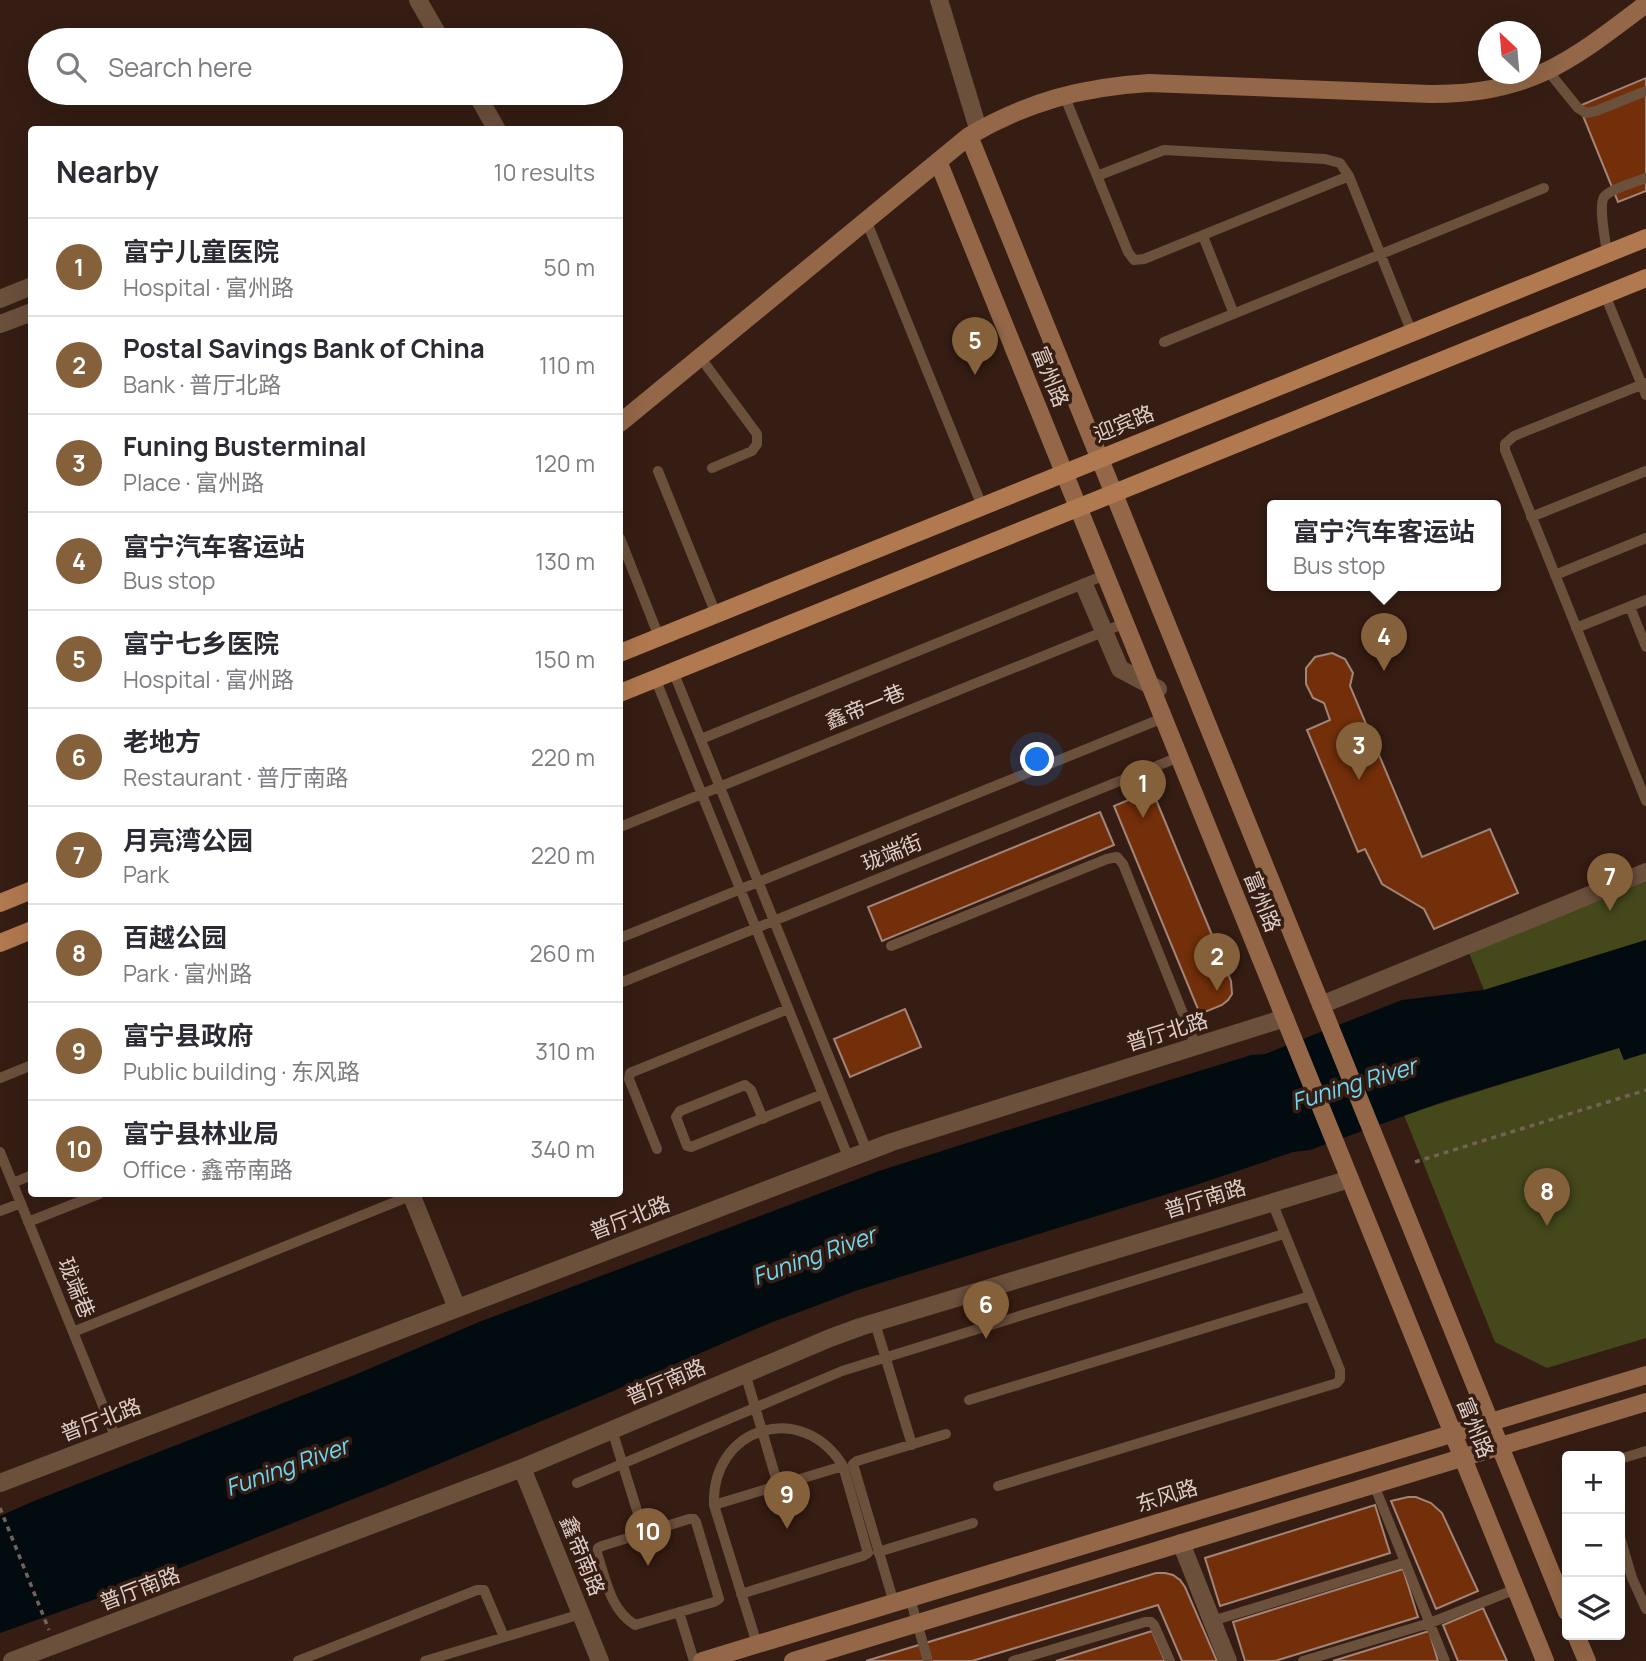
<!DOCTYPE html>
<meta charset="utf-8">
<style>
:root{--surface:#fff;--page:#f2f2f3;--text:#2b2b33;--muted:#7c7c81;--line:#e1e1e2;--accent:#85613b}
body{margin:0;font-family:Manrope,"Noto Sans SC",sans-serif;background:var(--page);color:var(--text)}
.controls{position:absolute;right:21px;bottom:21px;display:grid;overflow:hidden;border-radius:7px;box-shadow:0 7px 28px #0002}
.controls button{width:63px;height:63px;display:grid;place-items:center;padding:0;border:0;border-bottom:2px solid var(--line);background:var(--surface);color:var(--text);font:35px sans-serif}
.compass{position:absolute;left:1478px;top:21px;width:63px;height:63px;border-radius:50%;background:var(--surface);box-shadow:0 7px 28px #0002;rotate:334deg}
.you{position:absolute;left:1038px;top:760px;width:24px;height:24px;margin:-18px;border:5px solid #fff;border-radius:50%;background:#1a73e8;box-shadow:0 0 0 10px #1a73e833}
.badge{display:grid;place-items:center;width:46px;height:46px;border-radius:50%;background:var(--accent);color:#fff;font-size:23px;font-weight:700}
.pin{position:absolute;translate:-50% -58px;filter:drop-shadow(0 2px 4px #0008)}
.pin::after{content:'';position:absolute;top:37px;width:24px;height:21px;background:inherit;clip-path:polygon(0 0,100% 0,50% 100%)}
.popup{position:absolute;left:1267px;top:500px;width:234px;height:91px;box-sizing:border-box;display:grid;place-content:center;border-radius:7px;background:var(--surface);filter:drop-shadow(0 2px 5px #0005);font-size:23px;white-space:nowrap;color:var(--muted)}
.popup b{font-size:26px;color:var(--text)}
.popup::after{content:'';position:absolute;left:50%;top:100%;margin-left:-14px;border:14px solid transparent;border-top-color:var(--surface)}
.list{margin:0;padding:0;list-style:none}
h2{display:flex;justify-content:space-between;align-items:center;height:91px;margin:0;padding:0 28px;font-size:30px}
h2 small{font-size:23px;font-weight:400;color:var(--muted)}
.list li{display:grid;grid-template-columns:46px 1fr auto;gap:21px;align-items:center;box-sizing:border-box;height:98px;padding:0 28px;border-top:2px solid var(--line)}
.list b{display:block;font-size:26px;white-space:nowrap}
.list p{margin:0;font-size:23px;white-space:nowrap;color:var(--muted)}
.list em{font-size:23px;font-style:normal;color:var(--muted)}
.icon{flex:none;width:38px;height:38px;fill:none;stroke:currentColor;stroke-width:2;stroke-linecap:round;stroke-linejoin:round}
.map{position:relative;flex:none;width:1646px;height:1661px;overflow:hidden}
.search{position:absolute;background:var(--surface);box-shadow:0 7px 28px #0002;left:28px;top:28px;width:595px;height:77px;display:flex;align-items:center;gap:18px;box-sizing:border-box;padding:0 24px;border-radius:38px;color:var(--muted);font-size:26px}
.panel{position:absolute;background:var(--surface);box-shadow:0 7px 28px #0002;left:28px;top:126px;width:595px;height:1071px;border-radius:7px}
.map>svg:first-child{display:block}
.green{fill:#44481b}
.water{fill:#020c10}
.building{fill:#732f0a;stroke:#a28578;stroke-width:2}
.lines{fill:none;stroke-linecap:round;stroke-linejoin:round}
.path{stroke:#766158;stroke-width:3.5;stroke-dasharray:5 5;stroke-linecap:butt}
.service{stroke:#6b503c;stroke-width:10}
.minor{stroke:#6b503c;stroke-width:18}
.tertiary{stroke:#6b503c;stroke-width:18}
.secondary{stroke:#936747;stroke-width:18}
.primary{stroke:#b1794f;stroke-width:18}
.labels{text-anchor:middle;stroke-width:7;stroke-linejoin:round;paint-order:stroke}
.street-label{font-size:21px;fill:#decec7;stroke:#351d13}
.water-label{font-size:23px;font-style:italic;fill:#6bdaf8;stroke:#351d13}
</style>
<div class="map">
<svg width="1646" height="1661" viewBox="0 0 1646 1661">
<rect width="100%" height="100%" fill="#351d13"/>
<path class="green" d="M1646 882V940L1484 990 1469 953Z
M1620 1047 1624 1060 1646 1053V1338L1547 1368 1495 1342 1404 1115Z"/>
<path class="water" d="M1646 940V1053L1624 1060 1619 1048 1445 1101 1310 1150 1293 1152 1193 1186 858 1290 770 1323 597 1398 386 1486 152 1579 0 1633V1516L34 1501 357 1374 479 1322 879 1171 1014 1128 1251 1055 1265 1054 1402 1000 1484 990Z"/>
<path class="building" d="M1646 78V191L1618 202 1579 106Z
M1332 653 1345 659 1353 673 1350 686 1422 857 1490 829 1518 893 1434 929 1424 909 1382 884 1365 849 1358 852 1307 730 1330 720 1324 703 1313 698 1306 684V668L1315 657Z
M1152 790 1231 981 1232 994 1228 1000 1222 1005 1200 1014 1114 806Z
M1100 812 1114 845 882 941 868 907Z
M905 1009 921 1047 850 1077 834 1039Z
M1408 1497H1416L1431 1503 1442 1513 1478 1591 1436 1609 1391 1501Z
M1375 1505 1390 1553 1220 1606 1205 1558Z
M1403 1569 1418 1617 1275 1661H1245L1233 1622Z
M1156 1573H1165L1173 1575 1180 1580 1185 1587 1217 1661H1182L1158 1605 972 1661H866Z
M1483 1608 1507 1661H1458L1443 1625Z
M1152 1631 1165 1661H1056Z
M1429 1631 1438 1661H1333Z"/>
<g class="lines">
<path class="path" d="M1415 1162 1646 1090
M0 1508 49 1630"/>
<path class="service" d="M1548 71 1578 108 1586 113 1596 111 1646 91
M1064 95 1128 252 1134 260 1144 259 1349 176
M1097 176 1164 150 1325 159 1340 163 1349 176 1412 333
M866 220 982 506
M1203 236 1234 314
M1607 254C1606 242 1598 207 1604 197 1610 189 1636 182 1646 178
M1605 295 1646 395
M1164 342 1544 188
M700 357 757 434V444L752 451 712 468
M1646 383 1514 436 1505 444V450L1646 801
M658 471 716 614
M1531 517 1646 471
M620 538 659 637
M1555 575 1646 538
M1630 607 1646 647
M1576 628 1646 600
M673 671 867 1151
M655 678 849 1159
M701 739 1105 575
M620 827 1125 623
M620 938 1163 718
M891 946 1107 859 1117 857 1123 864 1196 1046
M620 983 1179 757
M0 1078 32 1065
M763 1119 751 1090 745 1085 680 1111 676 1117 687 1146 691 1147 823 1094
M657 1149 629 1079 630 1073 788 1009
M0 1152 116 1438
M13 1183 32 1175
M0 1211 21 1203
M28 1222 99 1194
M875 1323 912 1445
M73 1332 415 1194
M745 1373 778 1485
M969 1400 1310 1296
M612 1430 644 1533
M1620 1459 1646 1451
M577 1483 842 1371 1284 1234
M1374 1485 1445 1661
M998 1486 1337 1383 1340 1379V1370L1272 1202
M714 1505C711 1427 802 1399 843 1466
M689 1519H694L696 1522 719 1599 714 1602 635 1625C610 1609 606 1580 597 1553L598 1548 602 1546Z
M1620 1537 1632 1578 1646 1609
M878 1552 973 1523
M741 1594 863 1556 868 1553 843 1466 714 1505 757 1644
M910 1598 928 1661
M894 1603 853 1464 857 1461 946 1434
M679 1612 694 1661
M1212 1621 1405 1562
M298 1661 477 1590H484L504 1637
M425 1661 581 1614
M1013 1661 1145 1622H1151L1154 1625 1170 1661
M1303 1661 1430 1623 1516 1589"/>
<path class="minor" d="M418 0 441 40
M939 0 976 122
M476 93 497 130
M1085 587 1120 669 1158 689
M411 1194 457 1308
M0 1483 892 1142 1285 1018
M1181 1543 1228 1661"/>
<path class="tertiary" d="M0 299 32 286
M0 324 32 312
M1321 1005 1646 872
M522 1468 600 1661
M12 1661 522 1468 830 1338 860 1327 1350 1179"/>
<path class="secondary" d="M969 136 1567 1612
M938 161 1545 1661
M620 423 969 136C1027 102 1082 87 1149 83L1430 94C1529 95 1571 61 1646 4
M1576 1635 1587 1661
M702 1661 1646 1375
M793 1661 1646 1402"/>
<path class="primary" d="M620 653 1646 238
M620 693 1646 278
M0 903 32 890
M0 943 32 930"/>
</g>
<g class="labels">
<g class="street-label">
<text transform="translate(1050 377) rotate(68)" y="7">富州路</text>
<text transform="translate(1124 424) rotate(-22)" y="7">迎宾路</text>
<text transform="translate(865 707) rotate(-22)" y="7">鑫帝一巷</text>
<text transform="translate(892 853) rotate(-22)" y="7">珑端街</text>
<text transform="translate(1262 902) rotate(68)" y="7">富州路</text>
<text transform="translate(1167 1032) rotate(-17)" y="7">普厅北路</text>
<text transform="translate(1205 1199) rotate(-17)" y="7">普厅南路</text>
<text transform="translate(630 1218) rotate(-21)" y="7">普厅北路</text>
<text transform="translate(76 1288) rotate(68)" y="7">珑端巷</text>
<text transform="translate(666 1382) rotate(-23)" y="7">普厅南路</text>
<text transform="translate(101 1420) rotate(-21)" y="7">普厅北路</text>
<text transform="translate(1475 1428) rotate(68)" y="7">富州路</text>
<text transform="translate(1167 1496) rotate(-17)" y="7">东风路</text>
<text transform="translate(582 1556) rotate(68)" y="7">鑫帝南路</text>
<text transform="translate(140 1589) rotate(-21)" y="7">普厅南路</text>
</g>
<g class="water-label">
<text transform="translate(1354 1084) rotate(-17)" y="8">Funing River</text>
<text transform="translate(814 1256) rotate(-20)" y="8">Funing River</text>
<text transform="translate(287 1467) rotate(-20)" y="8">Funing River</text>
</g>
</g>
</svg>
<div class="controls">
<button>+</button>
<button>−</button>
<button><svg class="icon" aria-label="layers" viewBox="0 0 24 24"><path d="M12 4l9 5-9 5-9-5zM3 14l9 5 9-5"/></svg></button>
</div>
<svg class="compass" viewBox="-18 -18 36 36"><path d="M0-13l5 13h-10z" fill="#e53935"/><path d="M0 13l5-13h-10z" fill="#7c7c81"/></svg>
<div class="you"></div>
<div class="pin badge" style="left:1143px;top:818px">1</div>
<div class="pin badge" style="left:1217px;top:991px">2</div>
<div class="pin badge" style="left:1359px;top:780px">3</div>
<div class="pin badge" style="left:1384px;top:671px">4</div>
<div class="popup"><b>富宁汽车客运站</b>Bus stop</div>
<div class="pin badge" style="left:975px;top:375px">5</div>
<div class="pin badge" style="left:986px;top:1339px">6</div>
<div class="pin badge" style="left:1610px;top:911px">7</div>
<div class="pin badge" style="left:1547px;top:1226px">8</div>
<div class="pin badge" style="left:787px;top:1529px">9</div>
<div class="pin badge" style="left:648px;top:1566px">10</div>
<div class="search"><svg class="icon" aria-label="search" viewBox="0 0 24 24"><circle cx="10" cy="10" r="6"/><path d="M15 15l6 6"/></svg>Search here</div>
<section class="panel">
<h2>Nearby<small>10 results</small></h2>
<ul class="list">
<li><span class="badge">1</span><div><b>富宁儿童医院</b><p>Hospital · 富州路</p></div><em>50 m</em></li>
<li><span class="badge">2</span><div><b>Postal Savings Bank of China</b><p>Bank · 普厅北路</p></div><em>110 m</em></li>
<li><span class="badge">3</span><div><b>Funing Busterminal</b><p>Place · 富州路</p></div><em>120 m</em></li>
<li><span class="badge">4</span><div><b>富宁汽车客运站</b><p>Bus stop</p></div><em>130 m</em></li>
<li><span class="badge">5</span><div><b>富宁七乡医院</b><p>Hospital · 富州路</p></div><em>150 m</em></li>
<li><span class="badge">6</span><div><b>老地方</b><p>Restaurant · 普厅南路</p></div><em>220 m</em></li>
<li><span class="badge">7</span><div><b>月亮湾公园</b><p>Park</p></div><em>220 m</em></li>
<li><span class="badge">8</span><div><b>百越公园</b><p>Park · 富州路</p></div><em>260 m</em></li>
<li><span class="badge">9</span><div><b>富宁县政府</b><p>Public building · 东风路</p></div><em>310 m</em></li>
<li><span class="badge">10</span><div><b>富宁县林业局</b><p>Office · 鑫帝南路</p></div><em>340 m</em></li>
</ul>
</section>
</div>
